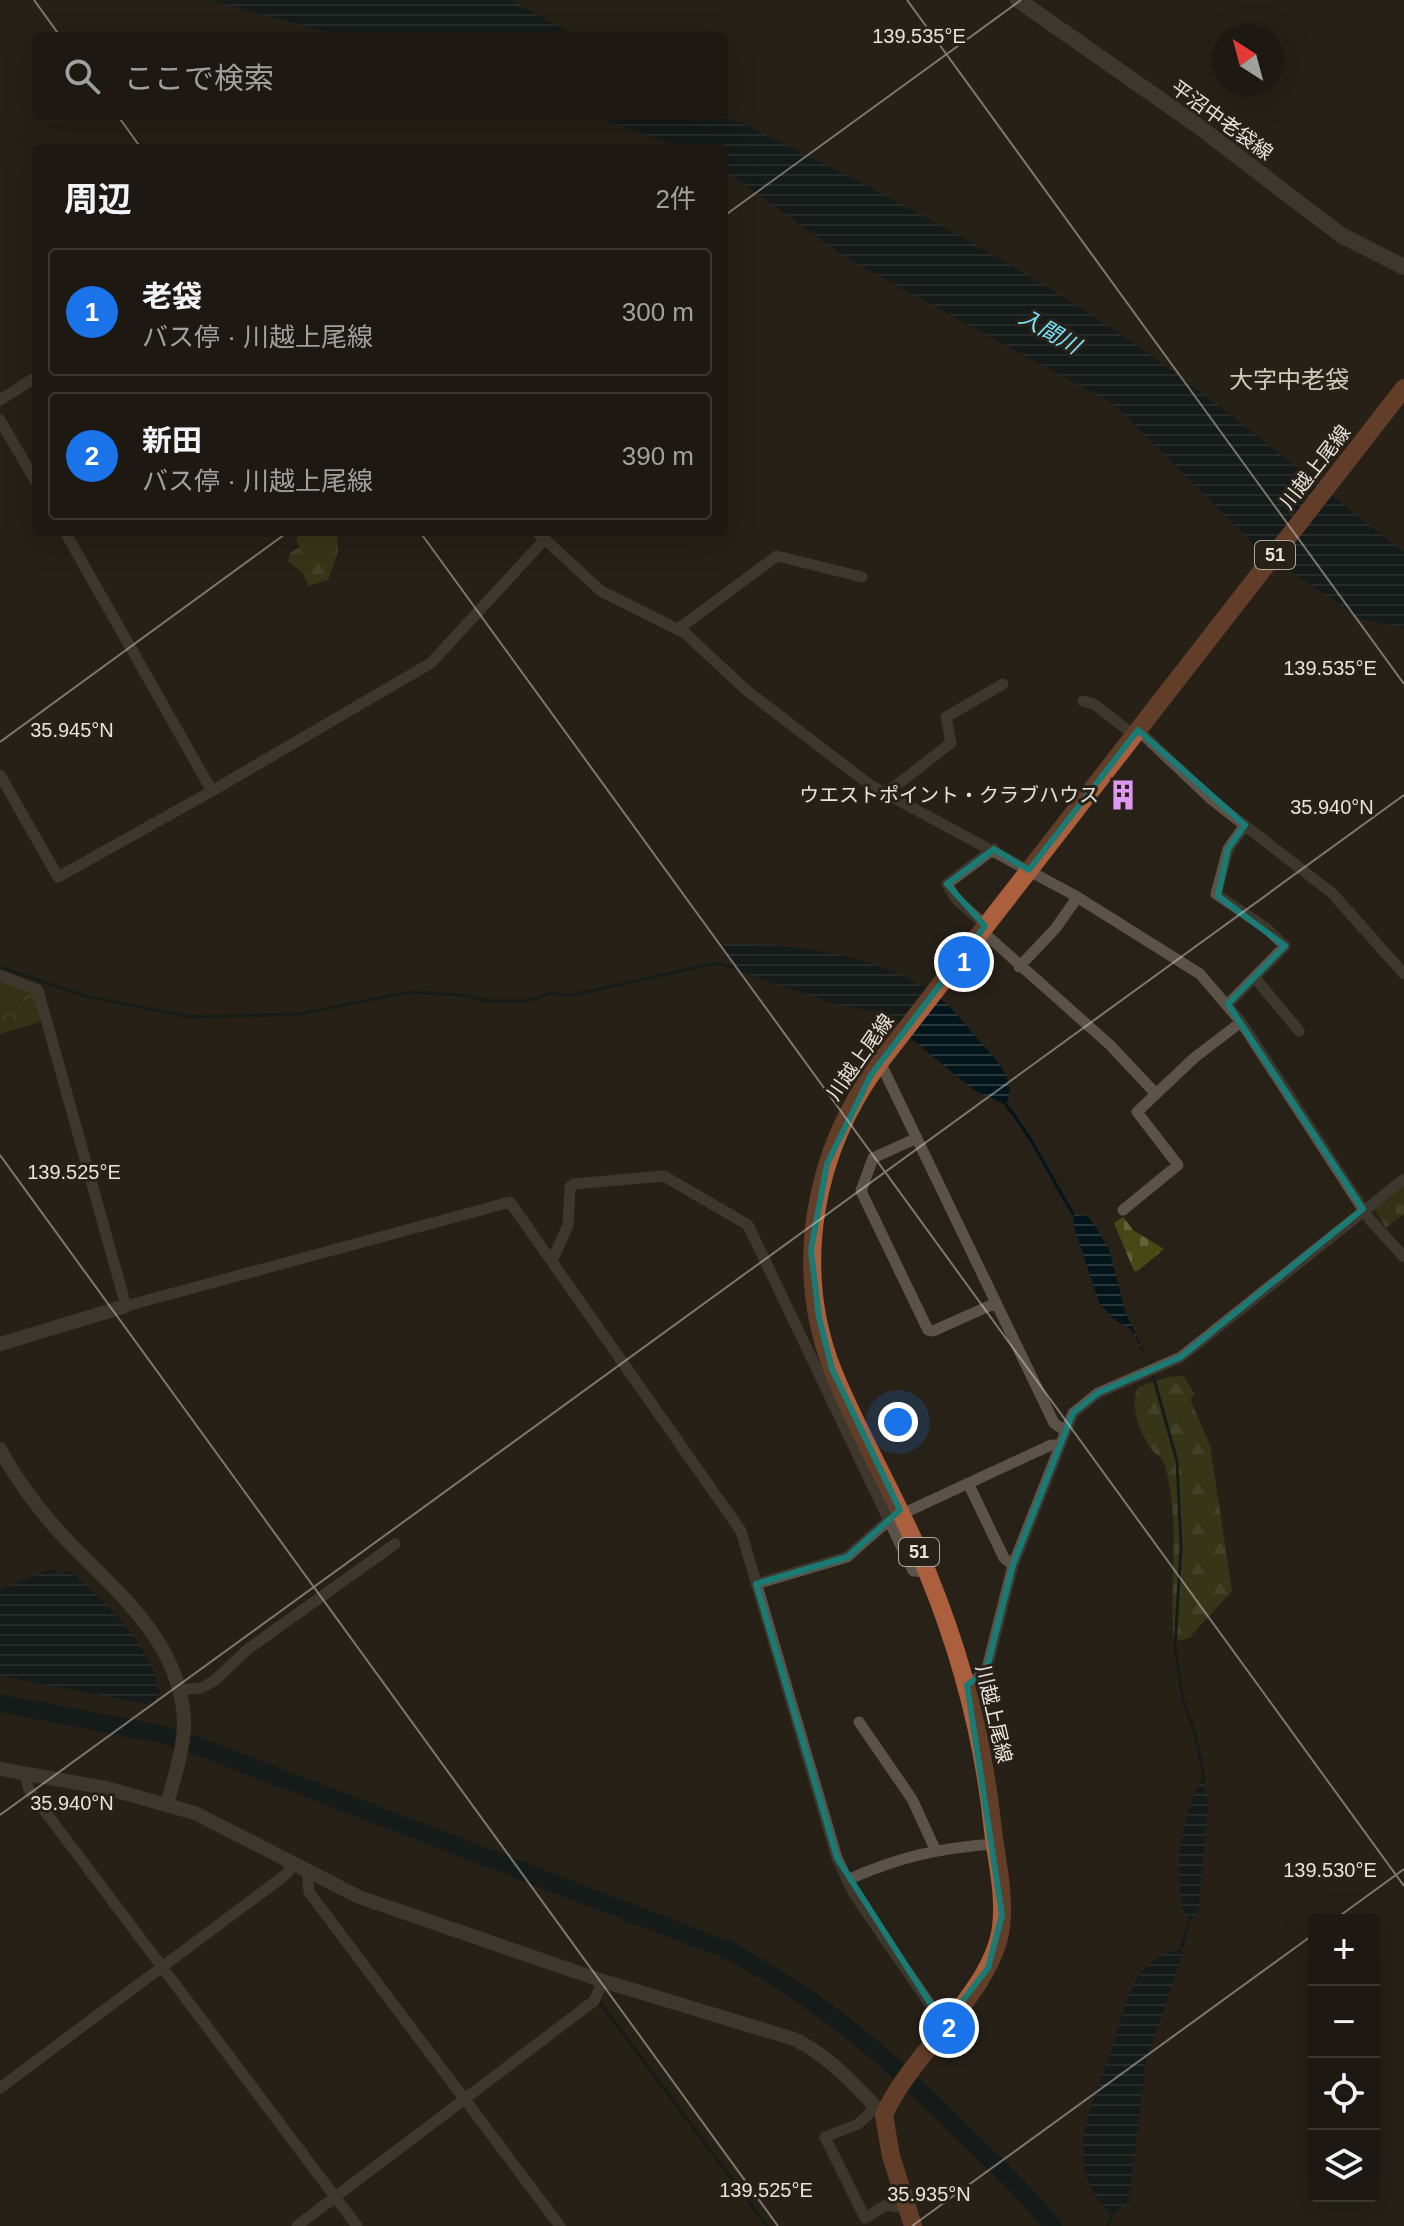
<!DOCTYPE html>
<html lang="ja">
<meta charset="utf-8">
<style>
:root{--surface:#1d1912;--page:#2a2620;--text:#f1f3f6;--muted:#a0a09f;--line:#3b3832;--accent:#1a73e8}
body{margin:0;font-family:Helvetica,"Noto Sans JP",sans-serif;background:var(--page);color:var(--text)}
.controls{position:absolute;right:24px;bottom:24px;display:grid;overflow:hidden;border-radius:8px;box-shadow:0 8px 32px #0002}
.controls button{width:72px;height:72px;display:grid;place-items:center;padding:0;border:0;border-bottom:2px solid var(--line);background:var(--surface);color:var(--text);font:40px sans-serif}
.compass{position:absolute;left:1212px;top:24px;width:72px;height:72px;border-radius:50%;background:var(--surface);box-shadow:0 8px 32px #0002;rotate:324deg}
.you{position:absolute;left:898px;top:1422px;width:28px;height:28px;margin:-20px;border:6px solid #fff;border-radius:50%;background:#1a73e8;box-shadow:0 0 0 12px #1a73e833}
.badge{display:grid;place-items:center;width:52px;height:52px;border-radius:50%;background:var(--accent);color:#fff;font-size:26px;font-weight:700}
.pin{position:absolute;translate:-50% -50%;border:4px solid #fff;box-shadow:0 2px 8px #0006}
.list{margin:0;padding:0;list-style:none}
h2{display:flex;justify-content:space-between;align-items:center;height:104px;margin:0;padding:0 32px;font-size:34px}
h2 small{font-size:26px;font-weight:400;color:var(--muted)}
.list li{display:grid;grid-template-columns:52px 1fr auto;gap:24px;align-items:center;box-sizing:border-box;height:128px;margin:0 16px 16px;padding:0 16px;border:2px solid var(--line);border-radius:8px}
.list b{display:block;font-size:30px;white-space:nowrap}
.list p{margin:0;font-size:26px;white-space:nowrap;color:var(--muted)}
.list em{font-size:26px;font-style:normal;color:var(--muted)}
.icon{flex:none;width:44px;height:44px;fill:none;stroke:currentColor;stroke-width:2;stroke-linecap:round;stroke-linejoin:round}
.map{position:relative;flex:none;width:1404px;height:2226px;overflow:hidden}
.search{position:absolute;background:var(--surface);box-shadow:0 8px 32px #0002;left:32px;top:32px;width:696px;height:88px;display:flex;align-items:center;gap:20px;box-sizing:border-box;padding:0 28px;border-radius:8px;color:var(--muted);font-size:30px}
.panel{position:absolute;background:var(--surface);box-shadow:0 8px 32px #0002;left:32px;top:144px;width:696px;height:392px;border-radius:8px}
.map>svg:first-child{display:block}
.forest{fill:url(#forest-firs)}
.cemetery{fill:url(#cemetery-stones)}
.park{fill:url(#park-crowns)}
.water{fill:url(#water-rules)}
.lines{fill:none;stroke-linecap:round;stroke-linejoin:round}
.stream{stroke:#02151b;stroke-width:3}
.river{stroke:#02151b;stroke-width:18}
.minor{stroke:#5b5349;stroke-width:11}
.tertiary{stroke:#5b5349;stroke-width:14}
.secondary{stroke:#5b5349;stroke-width:16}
.primary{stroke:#ab5f3c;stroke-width:18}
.marked{fill:none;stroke:#1a7b74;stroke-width:6;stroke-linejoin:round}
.ticks{fill:none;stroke:#e8e3dd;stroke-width:2;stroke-opacity:0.45}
.labels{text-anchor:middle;stroke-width:6;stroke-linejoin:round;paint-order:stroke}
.shield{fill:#272118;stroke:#aea9a2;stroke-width:2}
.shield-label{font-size:18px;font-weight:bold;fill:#e8e3dd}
.street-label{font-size:20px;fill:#e8e3dd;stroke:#272118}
.poi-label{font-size:20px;fill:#e8e3dd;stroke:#272118;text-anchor:end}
.water-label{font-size:22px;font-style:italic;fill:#7ae1fe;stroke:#272118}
.quarter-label{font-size:24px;fill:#d2c9bd;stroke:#272118}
.ticks-label{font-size:20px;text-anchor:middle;fill:#e8e3dd;stroke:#272118;stroke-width:6;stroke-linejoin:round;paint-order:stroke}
</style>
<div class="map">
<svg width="1404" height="2226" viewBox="0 0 1404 2226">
<defs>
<pattern id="forest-firs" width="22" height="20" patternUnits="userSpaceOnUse" patternTransform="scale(2)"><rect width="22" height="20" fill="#4d4f19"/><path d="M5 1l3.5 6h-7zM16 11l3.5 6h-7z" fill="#67683a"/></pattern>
<pattern id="cemetery-stones" width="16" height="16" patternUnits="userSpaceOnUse" patternTransform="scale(2)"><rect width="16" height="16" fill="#464815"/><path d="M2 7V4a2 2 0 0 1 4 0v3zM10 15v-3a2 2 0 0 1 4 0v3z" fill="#616237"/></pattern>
<pattern id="park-crowns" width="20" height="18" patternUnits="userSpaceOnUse" patternTransform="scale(2)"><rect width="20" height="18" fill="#464815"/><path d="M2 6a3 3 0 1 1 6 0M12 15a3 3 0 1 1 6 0" fill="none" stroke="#616237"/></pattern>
<pattern id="water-rules" width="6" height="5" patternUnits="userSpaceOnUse" patternTransform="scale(2)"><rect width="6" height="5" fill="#02151b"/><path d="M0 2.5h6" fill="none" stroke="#27373c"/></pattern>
</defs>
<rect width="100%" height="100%" fill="#272118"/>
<path class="forest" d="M300 532H337L338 552 328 580 308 586 303 573 288 562 290 553 300 547 296 541Z
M1184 1376 1195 1395 1190 1399 1210 1445 1232 1591 1189 1638 1174 1642C1168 1583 1182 1521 1164 1463 1162 1456 1157 1457 1152 1450 1140 1432 1129 1408 1138 1387L1169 1377Z"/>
<path class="cemetery" d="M1404 1186V1214L1386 1228 1374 1209Z
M1123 1217 1133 1230 1164 1249 1138 1271H1134L1114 1223Z"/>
<path class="park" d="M0 979 34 993 43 1021 0 1034Z"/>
<path class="water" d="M209 0H511L575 36H342Z
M593 116H720L741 123C862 182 981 243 1093 316 1203 387 1301 473 1404 552V628L1361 619 1259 550 1113 404 848 259 724 170V148H682Z
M725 944C790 942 890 956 942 1000 958 1014 970 1031 984 1046 999 1064 1017 1080 1006 1105L975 1091 878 1011 838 1005 738 971 723 950Z
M1073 1214 1089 1217 1109 1249 1125 1311 1150 1365 1131 1329 1112 1318 1099 1302 1074 1227Z
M53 1568 57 1574 71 1571C105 1604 152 1642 159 1692L154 1702 146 1704 0 1676V1590Z
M1204 1775 1208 1811 1199 1908 1197 1916 1191 1919 1185 1915C1170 1874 1182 1812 1204 1775Z
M1181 1949 1183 1953 1146 2062 1129 2202 1112 2215C1060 2166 1090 2109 1110 2054 1127 2008 1126 1962 1181 1949Z"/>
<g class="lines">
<path class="stream" d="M0 967 89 997 192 1017 299 1014 409 992 461 995 489 1001H528L552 993 569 996 716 963 735 968
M1006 1105C1034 1139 1050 1177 1073 1214
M1150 1365 1177 1461 1181 1547 1175 1647 1183 1700 1195 1733 1204 1777
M1181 1949 1191 1916
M601 2004 767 2226
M1108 2226 1112 2215"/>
<path class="river" d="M0 1703 160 1734 195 1745 730 1951C827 2004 887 2057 964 2134 995 2164 1026 2193 1053 2226"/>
<path class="minor" d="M0 400 36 377
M0 420 36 482
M65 532 212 791 431 663 545 539
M537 532 601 591 685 633 746 690 870 785 1074 895 1200 974 1241 1022 1370 1220 1404 1257
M678 629 777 556 862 577
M1083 701 1094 704 1134 735
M1138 730 1212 800 1332 893 1404 974
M0 775 58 877 212 791
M885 794 951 743 946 717 1003 684
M986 926 955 898 947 884 994 849
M982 931 1110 1045 1156 1094
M1019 967 1055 929 1077 898
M0 975 38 990 126 1306 510 1202 741 1531 837 1858 854 1894 944 2025
M1256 979 1299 1031
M1228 1004 1285 946 1266 928 1216 894 1228 849 1245 825
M880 1062 1054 1423 1065 1431
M917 1138 873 1158 861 1191 928 1330 933 1331 996 1303
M1123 1210 1178 1165 1137 1112 1194 1058 1241 1022
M552 1261 568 1225 570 1187 574 1184 664 1176 748 1225 913 1571 928 1572
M968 1483 1004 1558 1013 1565
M756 1584 847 1557 889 1520 1051 1445H1059
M967 1685 986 1672 1013 1565 1073 1413 1098 1393 1181 1357 1404 1179
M179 1690 201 1688 214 1681 248 1649 395 1544
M859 1722 912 1799 935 1849
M25 1773 29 1790 357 2226
M307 1870 309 1892 560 2226
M847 1880C899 1857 938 1848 995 1844
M0 2088 284 1876 295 1864
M876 2107 858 2124 825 2137 865 2218 886 2205 906 2208
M297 2226 594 2001 603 1981"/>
<path class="tertiary" d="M0 1344 126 1306
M0 1449C16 1480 38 1508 61 1534 113 1589 184 1642 184 1726 183 1752 174 1778 167 1804
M0 1769 106 1788 195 1813 359 1897 603 1981 794 2039C833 2058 854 2086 884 2115"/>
<path class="secondary" d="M1018 0 1198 126 1341 235 1404 267"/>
<path class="primary" d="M913 2226 891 2156 884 2115C910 2054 993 1992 1001 1927 1005 1896 997 1862 993 1831 984 1742 962 1657 928 1574 901 1505 861 1440 833 1371 792 1267 814 1151 880 1062L1404 388"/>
</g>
<path d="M0 0H1404V2226H0ZM1138 730 1245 825 1228 849 1218 896 1285 946 1228 1004 1363 1209 1181 1357 1098 1393 1073 1413 1013 1565 986 1672 967 1685 1002 1915 988 1968 944 2025 837 1858 756 1584 847 1557 900 1510 832 1369 819 1317 811 1250 827 1164 871 1075 985 926 947 884 994 849 1029 870Z" fill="#272118" fill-opacity=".55" fill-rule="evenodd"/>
<path class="marked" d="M1138 730 1245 825 1228 849 1218 896 1285 946 1228 1004 1363 1209 1181 1357 1098 1393 1073 1413 1013 1565 986 1672 967 1685 1002 1915 988 1968 944 2025 837 1858 756 1584 847 1557 900 1510 832 1369 819 1317 811 1250 827 1164 871 1075 985 926 947 884 994 849 1029 870Z"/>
<path class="ticks" d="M34 0 60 36M907 0 1404 684M118 116 141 148M724 216 1021 0M420 532 1404 1886M0 742 288 532M0 1155 778 2226M0 1815 1404 795M1334 1920 1404 1869M912 2226 1314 1934"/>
<defs>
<g id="building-bare" transform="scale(2.4)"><path d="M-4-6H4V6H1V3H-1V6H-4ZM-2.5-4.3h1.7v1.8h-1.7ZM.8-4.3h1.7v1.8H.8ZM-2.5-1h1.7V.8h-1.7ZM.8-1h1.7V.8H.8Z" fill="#df98f1" stroke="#272118" stroke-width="2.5" paint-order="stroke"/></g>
</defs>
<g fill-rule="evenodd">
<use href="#building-bare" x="1123" y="795"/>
</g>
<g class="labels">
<g class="shield">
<rect x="1255" y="541" width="40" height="28" rx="6"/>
<rect x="899" y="1538" width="40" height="28" rx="6"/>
</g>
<g class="shield-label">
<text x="1275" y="561">51</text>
<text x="919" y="1558">51</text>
</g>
<g class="street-label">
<text transform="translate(1222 120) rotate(36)" y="7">平沼中老袋線</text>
<text transform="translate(1315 467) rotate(-52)" y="7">川越上尾線</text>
<text transform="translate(860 1057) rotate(-55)" y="7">川越上尾線</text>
<text transform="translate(994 1714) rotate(77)" y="7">川越上尾線</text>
</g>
<g class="poi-label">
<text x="1099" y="802">ウエストポイント・クラブハウス</text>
</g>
<g class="water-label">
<text transform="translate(1050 331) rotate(30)" y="8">入間川</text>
</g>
<g class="quarter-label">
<text x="1289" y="388">大字中老袋</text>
</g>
</g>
<g class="ticks-label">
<text x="919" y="43">139.535°E</text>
<text x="1330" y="675">139.535°E</text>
<text x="72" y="737">35.945°N</text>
<text x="1332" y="814">35.940°N</text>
<text x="74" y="1179">139.525°E</text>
<text x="72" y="1810">35.940°N</text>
<text x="1330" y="1877">139.530°E</text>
<text x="766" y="2197">139.525°E</text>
<text x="929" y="2201">35.935°N</text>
</g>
</svg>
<div class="controls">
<button>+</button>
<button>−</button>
<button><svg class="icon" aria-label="locate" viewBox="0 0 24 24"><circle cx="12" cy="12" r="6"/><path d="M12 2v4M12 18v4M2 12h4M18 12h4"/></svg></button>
<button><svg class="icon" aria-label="layers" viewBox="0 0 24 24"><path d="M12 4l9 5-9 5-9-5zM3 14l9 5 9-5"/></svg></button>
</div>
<svg class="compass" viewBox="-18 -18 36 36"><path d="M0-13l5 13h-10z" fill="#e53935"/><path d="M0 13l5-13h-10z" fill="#a0a09f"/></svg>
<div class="you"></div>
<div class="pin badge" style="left:964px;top:962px">1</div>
<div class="pin badge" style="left:949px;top:2028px">2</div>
<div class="search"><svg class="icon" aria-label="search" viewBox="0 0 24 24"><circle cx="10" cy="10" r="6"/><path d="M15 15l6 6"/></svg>ここで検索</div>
<section class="panel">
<h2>周辺<small>2件</small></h2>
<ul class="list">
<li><span class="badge">1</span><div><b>老袋</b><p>バス停 · 川越上尾線</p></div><em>300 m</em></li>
<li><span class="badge">2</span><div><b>新田</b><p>バス停 · 川越上尾線</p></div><em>390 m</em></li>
</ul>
</section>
</div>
